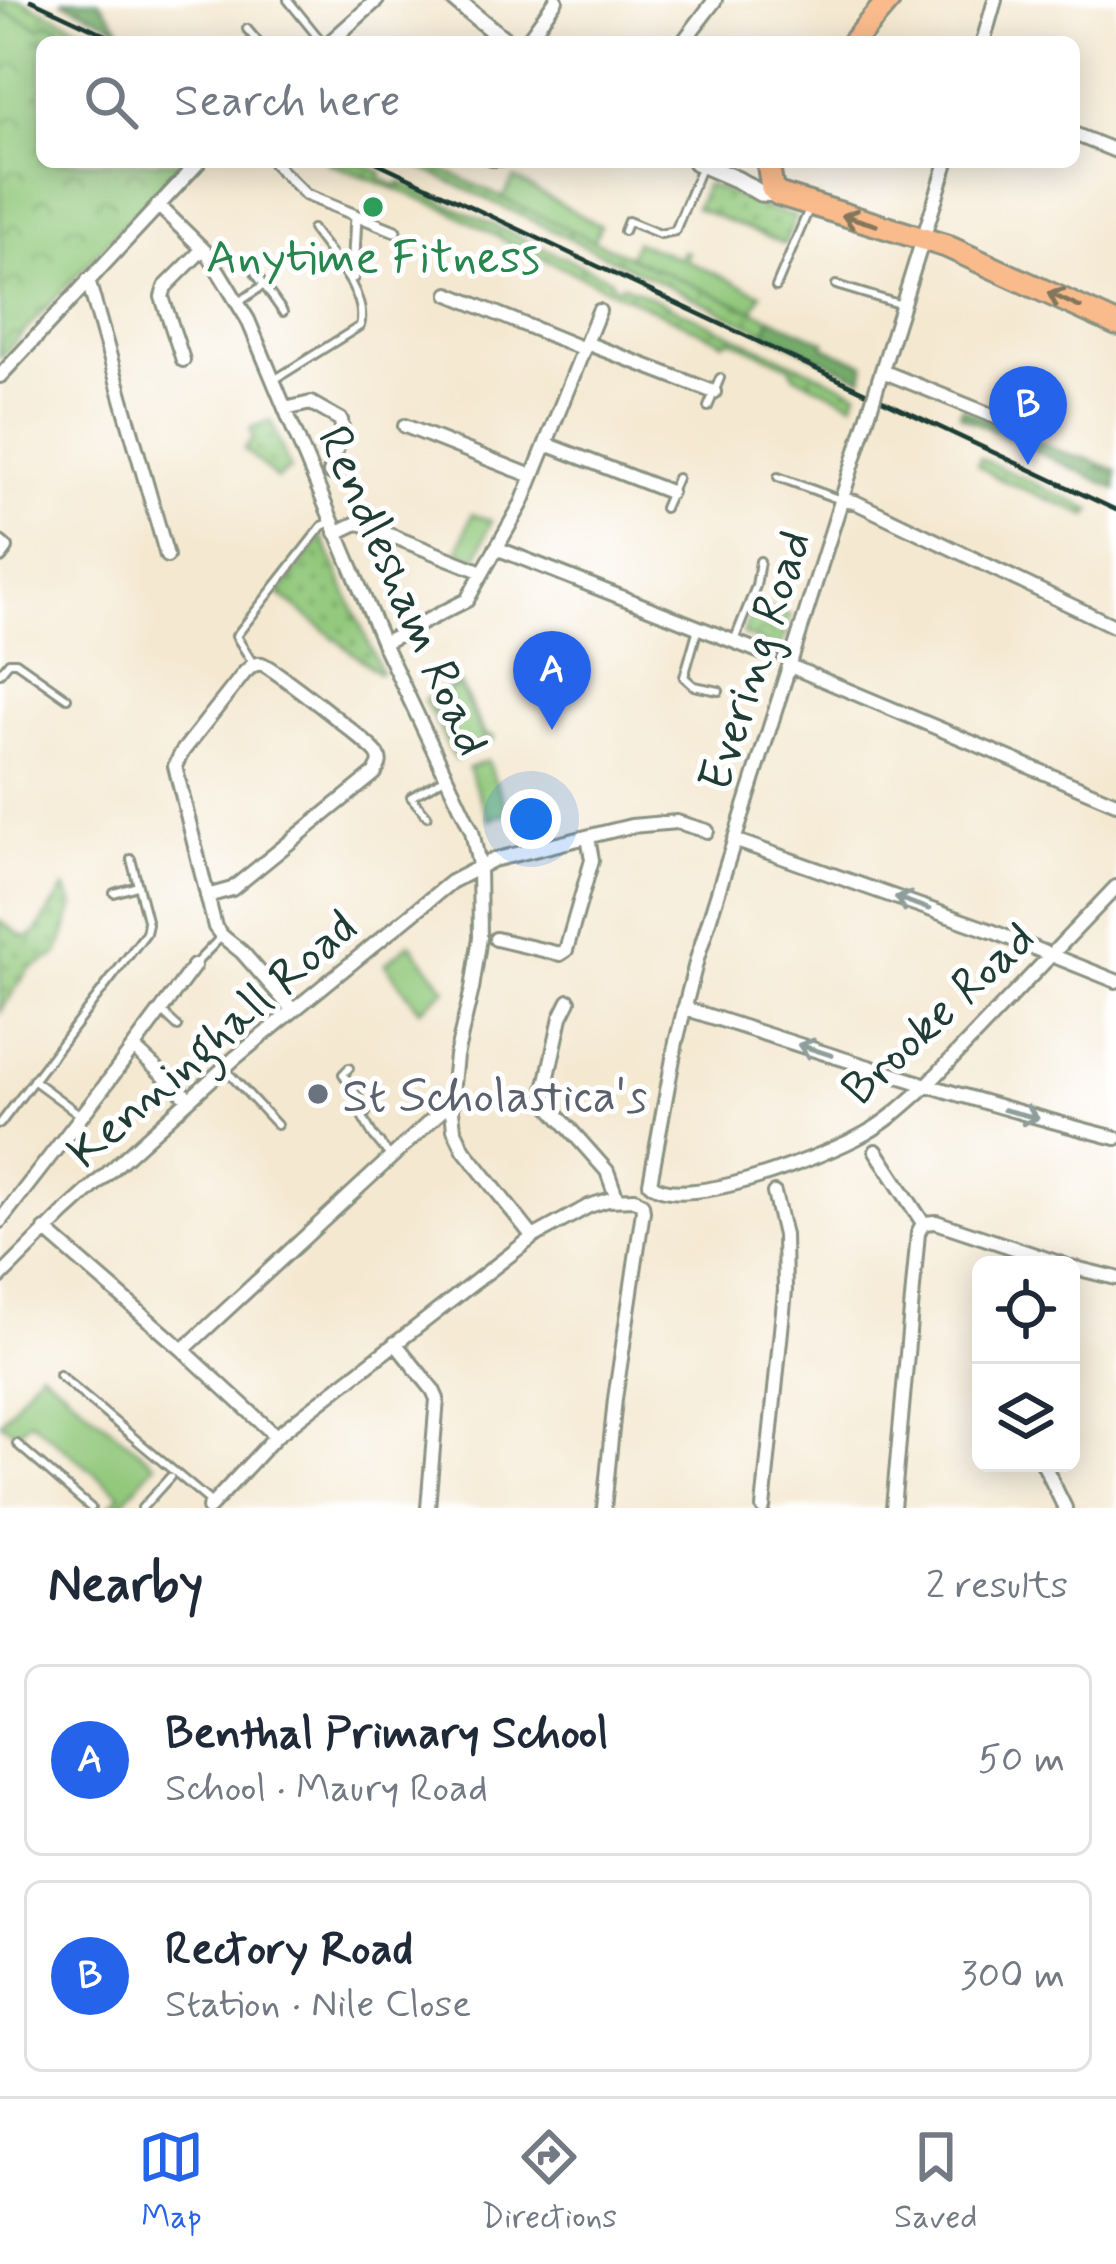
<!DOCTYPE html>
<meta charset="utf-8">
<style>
:root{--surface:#fff;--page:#f2f2f3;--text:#1f2937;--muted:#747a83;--line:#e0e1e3;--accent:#2563eb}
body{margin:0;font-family:Mynerve,sans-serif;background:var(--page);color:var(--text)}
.controls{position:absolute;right:36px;bottom:36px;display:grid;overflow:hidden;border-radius:18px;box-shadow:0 6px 30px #0003}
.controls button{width:108px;height:108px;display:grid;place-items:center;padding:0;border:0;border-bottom:3px solid var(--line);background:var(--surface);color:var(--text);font:60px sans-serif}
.you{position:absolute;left:531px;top:819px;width:42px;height:42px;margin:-30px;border:9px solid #fff;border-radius:50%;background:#1a73e8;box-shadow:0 0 0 18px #1a73e833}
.badge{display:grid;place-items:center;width:78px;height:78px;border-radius:50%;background:var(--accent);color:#fff;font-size:39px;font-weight:700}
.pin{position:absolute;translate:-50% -99px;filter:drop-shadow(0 3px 6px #0008)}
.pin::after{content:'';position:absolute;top:63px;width:42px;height:36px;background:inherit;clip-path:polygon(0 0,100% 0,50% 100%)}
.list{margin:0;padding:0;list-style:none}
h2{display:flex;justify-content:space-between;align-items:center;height:156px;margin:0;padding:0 48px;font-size:51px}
h2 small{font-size:39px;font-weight:400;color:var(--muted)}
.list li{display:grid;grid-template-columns:78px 1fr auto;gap:36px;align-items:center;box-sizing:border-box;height:192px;margin:0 24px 24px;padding:0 24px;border:3px solid var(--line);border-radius:18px}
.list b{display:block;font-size:45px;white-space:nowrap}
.list p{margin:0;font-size:39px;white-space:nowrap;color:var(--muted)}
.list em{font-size:39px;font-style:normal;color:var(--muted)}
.icon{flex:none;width:66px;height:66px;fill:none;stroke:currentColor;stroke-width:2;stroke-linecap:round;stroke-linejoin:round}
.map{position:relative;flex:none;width:1116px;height:1508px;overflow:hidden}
.search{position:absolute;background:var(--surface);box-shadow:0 6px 30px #0003;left:36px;right:36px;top:36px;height:132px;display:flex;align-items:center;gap:30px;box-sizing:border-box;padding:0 42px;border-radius:18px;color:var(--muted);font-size:45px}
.sheet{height:588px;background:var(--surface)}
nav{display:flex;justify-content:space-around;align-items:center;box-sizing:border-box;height:168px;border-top:3px solid var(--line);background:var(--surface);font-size:33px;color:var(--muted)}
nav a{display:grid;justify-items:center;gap:6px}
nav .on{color:var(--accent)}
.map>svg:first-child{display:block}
.grass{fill:url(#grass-dots);stroke:#588257;stroke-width:3}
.forest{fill:url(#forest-firs);stroke:#4a744f;stroke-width:3}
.park{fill:url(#park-crowns);stroke:#588257;stroke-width:3}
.garden{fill:#91c87a;stroke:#588257;stroke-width:3}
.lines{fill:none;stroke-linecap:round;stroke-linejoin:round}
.service-casing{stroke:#8a9282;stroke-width:12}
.pedestrian-casing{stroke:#8a9282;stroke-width:15}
.minor-casing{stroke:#8a9282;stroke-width:18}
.tertiary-casing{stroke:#8a9282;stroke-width:21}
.trunk-casing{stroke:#8a9282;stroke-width:27}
.service{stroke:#fff;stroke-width:6}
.pedestrian{stroke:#fff;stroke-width:9}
.minor{stroke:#fff;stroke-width:12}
.tertiary{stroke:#fff;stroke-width:15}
.trunk{stroke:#fabb8c;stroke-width:21}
.rail{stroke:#1f3d34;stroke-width:4.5}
.minor-bridge-casing{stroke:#8a9282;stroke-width:18;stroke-linecap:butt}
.minor-bridge{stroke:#fff;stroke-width:12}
.oneway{stroke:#82765c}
.oneway2{stroke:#8f9e9a}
.leisure-dot{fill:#2e9e5b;stroke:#fff;stroke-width:4.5}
.worship-dot{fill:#6b7280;stroke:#fff;stroke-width:4.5}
.labels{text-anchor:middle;stroke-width:10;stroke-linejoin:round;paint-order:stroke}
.leisure-label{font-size:48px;fill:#27864d;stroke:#fff}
.street-label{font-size:48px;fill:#1f3d34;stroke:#fff}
.worship-label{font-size:48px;fill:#5b616d;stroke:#fff;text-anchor:start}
</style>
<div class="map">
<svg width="1116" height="1508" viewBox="0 0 1116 1508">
<defs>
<pattern id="grass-dots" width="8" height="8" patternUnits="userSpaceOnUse" patternTransform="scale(3)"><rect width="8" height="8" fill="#91c87a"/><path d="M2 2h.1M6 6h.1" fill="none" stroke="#76a465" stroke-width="1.8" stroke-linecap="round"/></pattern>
<pattern id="forest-firs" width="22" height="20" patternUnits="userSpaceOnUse" patternTransform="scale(3)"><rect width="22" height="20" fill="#74ac6a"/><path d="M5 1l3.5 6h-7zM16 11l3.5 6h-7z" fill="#5f8d58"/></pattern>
<pattern id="park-crowns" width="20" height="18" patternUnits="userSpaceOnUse" patternTransform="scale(3)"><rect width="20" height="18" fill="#91c87a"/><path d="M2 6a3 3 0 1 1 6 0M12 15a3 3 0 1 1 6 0" fill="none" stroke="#76a465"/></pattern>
</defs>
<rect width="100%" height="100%" fill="#fff"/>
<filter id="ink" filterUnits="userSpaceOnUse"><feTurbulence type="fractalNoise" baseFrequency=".00833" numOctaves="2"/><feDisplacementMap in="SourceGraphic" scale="24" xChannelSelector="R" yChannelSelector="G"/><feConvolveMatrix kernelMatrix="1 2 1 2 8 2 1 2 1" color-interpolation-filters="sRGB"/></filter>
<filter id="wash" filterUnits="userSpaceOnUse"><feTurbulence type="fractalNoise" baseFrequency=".004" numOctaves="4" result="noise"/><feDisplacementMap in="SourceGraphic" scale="48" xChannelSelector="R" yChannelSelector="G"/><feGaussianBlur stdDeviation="2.7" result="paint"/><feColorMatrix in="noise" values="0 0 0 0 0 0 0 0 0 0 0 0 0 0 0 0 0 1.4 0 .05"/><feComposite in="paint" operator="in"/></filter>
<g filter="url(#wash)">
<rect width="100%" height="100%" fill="#f4e8d0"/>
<path class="grass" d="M0 0H21L111 42H70L59 37V27L49 23 41 28 0 9Z
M326 162H360L382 173 380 178 397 186 400 182 611 279V283L619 287 622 284 857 392 853 403 794 375 791 367 730 339 724 342 513 245 449 210Z
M409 162H427L594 241 771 318 765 332Z
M706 184 771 210 796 217 785 244 696 208Z
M271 420 290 469 277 479 244 449 253 439 250 428Z
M980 458 1092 510 1088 516 999 479 977 465Z
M322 537 381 672 378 673 279 594Z
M65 888 74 906 58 954 29 969 0 1012V921L23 937 33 936Z"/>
<path class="forest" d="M61 0H99L121 29Z
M771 318 825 342 824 347 865 364 862 378 765 332Z
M962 408 1071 456 1085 458 1116 470V489L960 415Z"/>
<path class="park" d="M0 9 40 28 49 23 59 27V37L70 42H42V162H182L0 358Z
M754 602 791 616 780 650 743 635Z
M459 682 485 734 494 737 492 741 455 760 424 700Z"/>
<path class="garden" d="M514 178 600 226 594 241 502 198Z
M635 242 680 258 683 251 688 252 685 260 761 294 753 311 629 257Z
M472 514 491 521 477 558 458 551Z
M459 686 485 740 458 754 431 700Z
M487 761 508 812 489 820 468 768Z
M410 943 446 989 420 1010 385 964Z
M40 1370 155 1464 118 1508 110 1507 120 1494 30 1420 17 1433 0 1423Z"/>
</g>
<g filter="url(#ink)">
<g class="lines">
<g class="service-casing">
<path id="service" d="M288 0 322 42
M247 29 258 42
M491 162H504
M624 231 628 221 660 234 675 231 701 168
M253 264 256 274 283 312
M836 285 902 305
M776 287 809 209
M239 302 264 285
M274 380 360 326C369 295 330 254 312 229
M708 407 720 378
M778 477 838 499
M664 508 677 478
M698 628 684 677 694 686 719 691
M734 641 756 586 760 561
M254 665 236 636 322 526 331 522
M0 673 9 662H16L67 698
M427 816 411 797 445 778
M114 893 137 886
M195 964 222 936
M161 1011 178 1027
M224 1068 277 1125
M349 1068 343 1074 367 1111 363 1118 373 1135 391 1157
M33 1080 79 1114
M0 1124 146 933 148 924 131 859
M59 1375 213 1504
M17 1444 91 1508
M142 1508 170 1477"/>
</g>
<g class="pedestrian-casing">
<path id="pedestrian" d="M273 162 306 195 395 231
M353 277 356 215"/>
</g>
<g class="minor-casing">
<path id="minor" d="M330 42 377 0
M526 42 556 0
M683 42 715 0
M983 42 995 0
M1074 134 1116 151
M158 205 208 254 248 320 383 643 472 831 479 865 480 937 472 989 456 1056 451 1102 454 1129 464 1150 533 1237
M88 280 167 556
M449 294 584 349
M586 343 714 392
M183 360 162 297 165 287 203 249
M882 371 1038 434
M0 376 199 162
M879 380 947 162
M871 406 697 959 676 1042 650 1183C683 1214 829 1154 866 1133 888 1121 907 1103 926 1086L1116 887
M285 409 311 403 341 420 342 429 330 473
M405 426 532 476
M546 444 670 492
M842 500 855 502 1116 627
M336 533 357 523 362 524 482 572
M0 543 6 548 0 556
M496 548 771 656
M383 643 467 600 522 503 599 311
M790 666 1116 803
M734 840 994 932 1116 981
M207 896 232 889 375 773C378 766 382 763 378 755 374 746 271 666 262 664 253 663 251 667 245 672L182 752 175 766 215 927 222 936 242 952 292 1009
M496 939 560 954 566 950 592 860 588 837
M569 1001 561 1017 543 1099 607 1171 617 1199
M684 1008C827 1054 970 1101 1116 1138
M134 1048 189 1099
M876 1151 923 1223
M0 1221 104 1087 194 966
M923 1223 936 1222 1065 1265
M45 1230 183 1350 276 1436
M1071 1267 1116 1278
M0 1277 65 1212 235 1058 451 882 493 860 631 826 677 822 707 831
M395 1343 433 1390 437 1399 428 1508
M183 1350 451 1102
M1043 1463 1065 1508
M209 1508 276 1436 533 1237 589 1206 608 1200 635 1199 642 1204 643 1211 615 1399 604 1508
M763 1508 785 1291 784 1235 774 1193
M893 1508 918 1233 923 1223"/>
</g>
<g class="tertiary-casing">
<path id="tertiary" d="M455 0 507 42
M696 162 738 180 760 193 778 194"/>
</g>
<g class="trunk-casing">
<path id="trunk" d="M853 42 889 0
M768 162 772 188 778 194 946 246 1116 324"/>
</g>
<use href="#service" class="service"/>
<use href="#pedestrian" class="pedestrian"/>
<use href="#minor" class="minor"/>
<use href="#tertiary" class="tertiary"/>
<use href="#trunk" class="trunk"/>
<path class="rail" d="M31 0 121 42
M376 162 1116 510"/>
<g class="minor-bridge-casing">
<path id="minor-bridge" d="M871 406 879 380"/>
</g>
<use href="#minor-bridge" class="minor-bridge"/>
</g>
<defs><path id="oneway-shaft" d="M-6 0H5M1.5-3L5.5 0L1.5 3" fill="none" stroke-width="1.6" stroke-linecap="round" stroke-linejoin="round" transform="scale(3)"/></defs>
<g class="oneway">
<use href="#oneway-shaft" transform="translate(859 220) rotate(-163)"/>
<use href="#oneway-shaft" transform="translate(1064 300) rotate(-155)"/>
</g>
<g class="oneway2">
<use href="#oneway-shaft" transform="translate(912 903) rotate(-160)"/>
<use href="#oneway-shaft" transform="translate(815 1050) rotate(-162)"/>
<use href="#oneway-shaft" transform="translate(1021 1114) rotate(14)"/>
</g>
</g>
<circle class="leisure-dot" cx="373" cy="207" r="12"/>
<circle class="worship-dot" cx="318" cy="1094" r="12"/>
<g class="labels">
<g class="leisure-label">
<text x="373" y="272">Anytime Fitness</text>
</g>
<g class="street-label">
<text transform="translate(405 590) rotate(66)" y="17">Rendlesham Road</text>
<text transform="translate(753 660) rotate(-72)" y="17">Evering Road</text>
<text transform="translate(937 1012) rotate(-43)" y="17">Brooke Road</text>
<text transform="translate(211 1038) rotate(-41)" y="17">Kenninghall Road</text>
</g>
<g class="worship-label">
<text x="342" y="1111">St Scholastica's</text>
</g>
</g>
</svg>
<div class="controls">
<button><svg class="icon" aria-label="locate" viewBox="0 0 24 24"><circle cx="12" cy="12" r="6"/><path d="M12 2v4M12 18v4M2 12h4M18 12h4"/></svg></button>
<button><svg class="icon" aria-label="layers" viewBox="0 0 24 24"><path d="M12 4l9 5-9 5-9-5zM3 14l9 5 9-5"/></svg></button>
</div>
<div class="you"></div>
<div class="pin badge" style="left:552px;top:730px">A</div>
<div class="pin badge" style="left:1028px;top:465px">B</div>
<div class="search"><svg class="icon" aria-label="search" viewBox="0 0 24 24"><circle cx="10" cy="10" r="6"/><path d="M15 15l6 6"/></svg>Search here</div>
</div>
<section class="sheet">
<h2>Nearby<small>2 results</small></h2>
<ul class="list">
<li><span class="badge">A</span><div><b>Benthal Primary School</b><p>School · Maury Road</p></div><em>50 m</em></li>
<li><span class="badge">B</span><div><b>Rectory Road</b><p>Station · Nile Close</p></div><em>300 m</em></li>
</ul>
</section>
<nav>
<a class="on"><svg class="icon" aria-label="map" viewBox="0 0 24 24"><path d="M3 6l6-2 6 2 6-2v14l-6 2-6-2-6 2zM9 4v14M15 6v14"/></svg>Map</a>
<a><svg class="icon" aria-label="directions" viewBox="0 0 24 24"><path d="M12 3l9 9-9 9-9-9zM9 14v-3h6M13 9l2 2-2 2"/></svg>Directions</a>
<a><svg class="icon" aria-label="saved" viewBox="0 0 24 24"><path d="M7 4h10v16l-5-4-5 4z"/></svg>Saved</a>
</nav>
